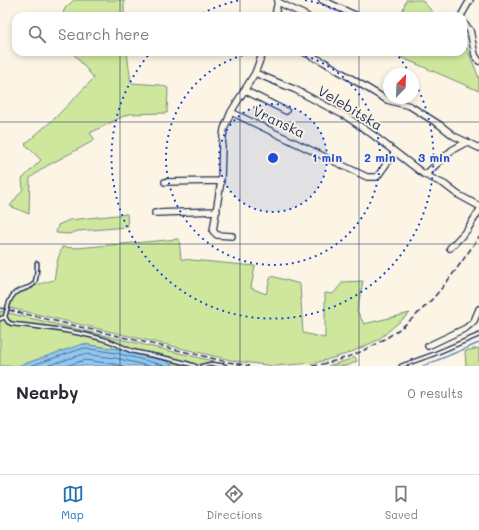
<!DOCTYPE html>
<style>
:root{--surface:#fff;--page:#f2f2f3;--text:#2b2b33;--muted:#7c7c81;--line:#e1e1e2;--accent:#1f6fb2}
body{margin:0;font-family:Mali,sans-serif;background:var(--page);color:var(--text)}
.compass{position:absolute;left:383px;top:68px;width:36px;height:36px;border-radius:50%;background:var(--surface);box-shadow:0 2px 6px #0003;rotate:23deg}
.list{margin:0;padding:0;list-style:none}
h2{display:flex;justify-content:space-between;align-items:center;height:52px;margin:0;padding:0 16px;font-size:17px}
h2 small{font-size:13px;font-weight:400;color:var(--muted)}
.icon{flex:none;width:22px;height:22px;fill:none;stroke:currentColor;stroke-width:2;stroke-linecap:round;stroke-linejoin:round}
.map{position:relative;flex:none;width:479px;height:366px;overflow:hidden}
.search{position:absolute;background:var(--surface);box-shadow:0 2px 6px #0003;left:12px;right:12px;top:12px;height:44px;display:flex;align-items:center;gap:10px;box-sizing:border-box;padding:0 14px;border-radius:12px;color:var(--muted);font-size:15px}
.sheet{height:108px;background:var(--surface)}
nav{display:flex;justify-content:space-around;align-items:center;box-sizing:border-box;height:56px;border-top:1px solid var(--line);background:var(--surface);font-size:11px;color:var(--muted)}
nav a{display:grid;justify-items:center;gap:2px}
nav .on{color:var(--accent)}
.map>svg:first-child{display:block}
.green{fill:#cee79d;stroke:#748b7e}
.water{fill:#92c8f0;stroke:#628bb6}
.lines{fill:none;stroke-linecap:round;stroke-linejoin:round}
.shore{stroke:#4b6c98;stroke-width:1}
.stream{stroke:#628bb6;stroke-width:1.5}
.lane-casing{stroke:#1b2f5e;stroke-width:5.5}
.street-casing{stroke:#1b2f5e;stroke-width:8}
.lane{stroke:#fcf5e5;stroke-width:2.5}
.street{stroke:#fcf5e5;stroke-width:5.5}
.rail{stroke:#1b2f5e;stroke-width:1.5;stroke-dasharray:6 3;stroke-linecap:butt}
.grid{fill:none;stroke:#1b2f5e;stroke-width:1;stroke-opacity:0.55}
.ring{fill:none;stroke:#1d4ed8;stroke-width:2;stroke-dasharray:2 4}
.labels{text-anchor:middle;stroke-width:3.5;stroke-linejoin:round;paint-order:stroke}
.street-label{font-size:14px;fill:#1b2f5e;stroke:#fcf5e5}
.centre{fill:#1d4ed8;stroke:#fcf5e5;stroke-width:2}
.ring-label{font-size:12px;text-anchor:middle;font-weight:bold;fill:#1d4ed8;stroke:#fcf5e5;stroke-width:3.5;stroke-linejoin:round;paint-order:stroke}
</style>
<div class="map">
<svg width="479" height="366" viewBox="0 0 479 366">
<rect width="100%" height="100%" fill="#fcf5e5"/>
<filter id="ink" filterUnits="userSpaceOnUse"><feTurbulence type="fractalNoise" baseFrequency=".025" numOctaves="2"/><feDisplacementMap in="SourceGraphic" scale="8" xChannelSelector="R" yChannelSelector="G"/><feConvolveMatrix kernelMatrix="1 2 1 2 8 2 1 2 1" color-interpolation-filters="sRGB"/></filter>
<g filter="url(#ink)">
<path class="green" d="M74 0H124V16H62L65 8Z
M406 0H422L436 16H401Z
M463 43 467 48 479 78V91L391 53V52H463Z
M72 52H127L131 83 161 85 168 88 167 113 128 114 90 133 95 140 45 167 30 178 29 214 10 206 23 189 22 179 41 160 25 144 55 118 94 78Z
M127 214 128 227 78 231 69 234 56 233 58 225 69 220Z
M179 239 181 259 255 266 251 288 266 294 271 276 300 284 303 333 325 338V293L333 294 343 282 363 281 357 311 364 324 410 313 378 340 347 354 315 363 274 366 235 361 10 308C11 303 11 299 14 295 21 288 44 283 54 280L57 262 62 247 76 248Z
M0 311 213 361 199 365 185 361 184 364 186 366H175L163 360 117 349 83 344 18 366H0Z
M479 348V366H466L465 351Z
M355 357 357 361 347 366H328L348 360Z"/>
<path class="water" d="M83 344 117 349 166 361 175 366H18Z"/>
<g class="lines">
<path class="shore" d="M30 366 84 348 116 353 167 366
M46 366 84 354 115 358 149 366
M65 366 85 360 114 364 123 366"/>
<path class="stream" d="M423 366 479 343"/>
<g class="lane-casing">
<path id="lane" d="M37 263C37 269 37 276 35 282 32 289 20 288 14 294 8 300 7 310 5 317L8 322 12 324C45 327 78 331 109 341 117 344 124 348 132 351 153 356 175 359 195 366
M0 319 5 317
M202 366 212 364 225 366
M401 366 434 354 479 335"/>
</g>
<g class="street-casing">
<path id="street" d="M322 0 357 16
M278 2 307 16
M275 16 278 0
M461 16 470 0
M463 23 470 30 475 55 479 61
M303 52 324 62 387 100 410 106 440 125 454 136 479 148
M255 73 296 90 347 117 373 135 425 175 452 150 467 142
M244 90 286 111
M231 112 367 177H377L395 152
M425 175 444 184 457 194 479 206
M165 182 221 181
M155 213 217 211
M232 236 217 235 213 231 221 181 222 145 224 129 231 112 255 73 263 52
M450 248 467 230 479 211
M428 346 466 328 474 321 479 309"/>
</g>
<use href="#lane" class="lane"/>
<use href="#street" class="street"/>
<path class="rail" d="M0 308 228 362 250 366
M312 366C362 358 402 333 435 296 451 278 465 257 479 237"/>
</g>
</g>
<path class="grid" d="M120 0V16M240 0V16M359 0V16M120 52V366M240 52V366M359 52V366M0 122H479M0 244H479"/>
<circle cx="273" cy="158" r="54" fill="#1d4ed8" fill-opacity=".12"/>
<g class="ring">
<circle cx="273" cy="158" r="54"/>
<path d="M288 52A107 107 0 1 1 258 52"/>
<path d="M197 16A161 161 0 0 1 241 0M305 0A161 161 0 0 1 349 16M395 52A161 161 0 0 1 410 74M413 79A161 161 0 1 1 151 52"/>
</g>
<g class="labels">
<g class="street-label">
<text transform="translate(350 108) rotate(31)" y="5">Velebitska</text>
<text transform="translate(279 122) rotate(25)" y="5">Vranska</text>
</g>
</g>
<circle cx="273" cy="158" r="6" class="centre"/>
<g class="ring-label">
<text x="327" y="162">1 min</text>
<text x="380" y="162">2 min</text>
<text x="434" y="162">3 min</text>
</g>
</svg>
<svg class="compass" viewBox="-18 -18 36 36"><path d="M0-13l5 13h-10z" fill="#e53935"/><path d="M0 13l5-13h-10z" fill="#7c7c81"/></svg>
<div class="search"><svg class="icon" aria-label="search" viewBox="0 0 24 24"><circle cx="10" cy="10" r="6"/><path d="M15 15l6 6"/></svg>Search here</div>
</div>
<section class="sheet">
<h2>Nearby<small>0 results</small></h2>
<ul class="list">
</ul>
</section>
<nav>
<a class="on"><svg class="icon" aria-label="map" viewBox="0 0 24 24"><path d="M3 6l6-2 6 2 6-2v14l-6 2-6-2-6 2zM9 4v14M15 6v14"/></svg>Map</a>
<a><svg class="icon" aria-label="directions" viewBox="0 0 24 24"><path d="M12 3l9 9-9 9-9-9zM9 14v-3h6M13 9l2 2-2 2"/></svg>Directions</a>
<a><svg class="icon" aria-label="saved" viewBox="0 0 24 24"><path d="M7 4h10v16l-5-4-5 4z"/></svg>Saved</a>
</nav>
